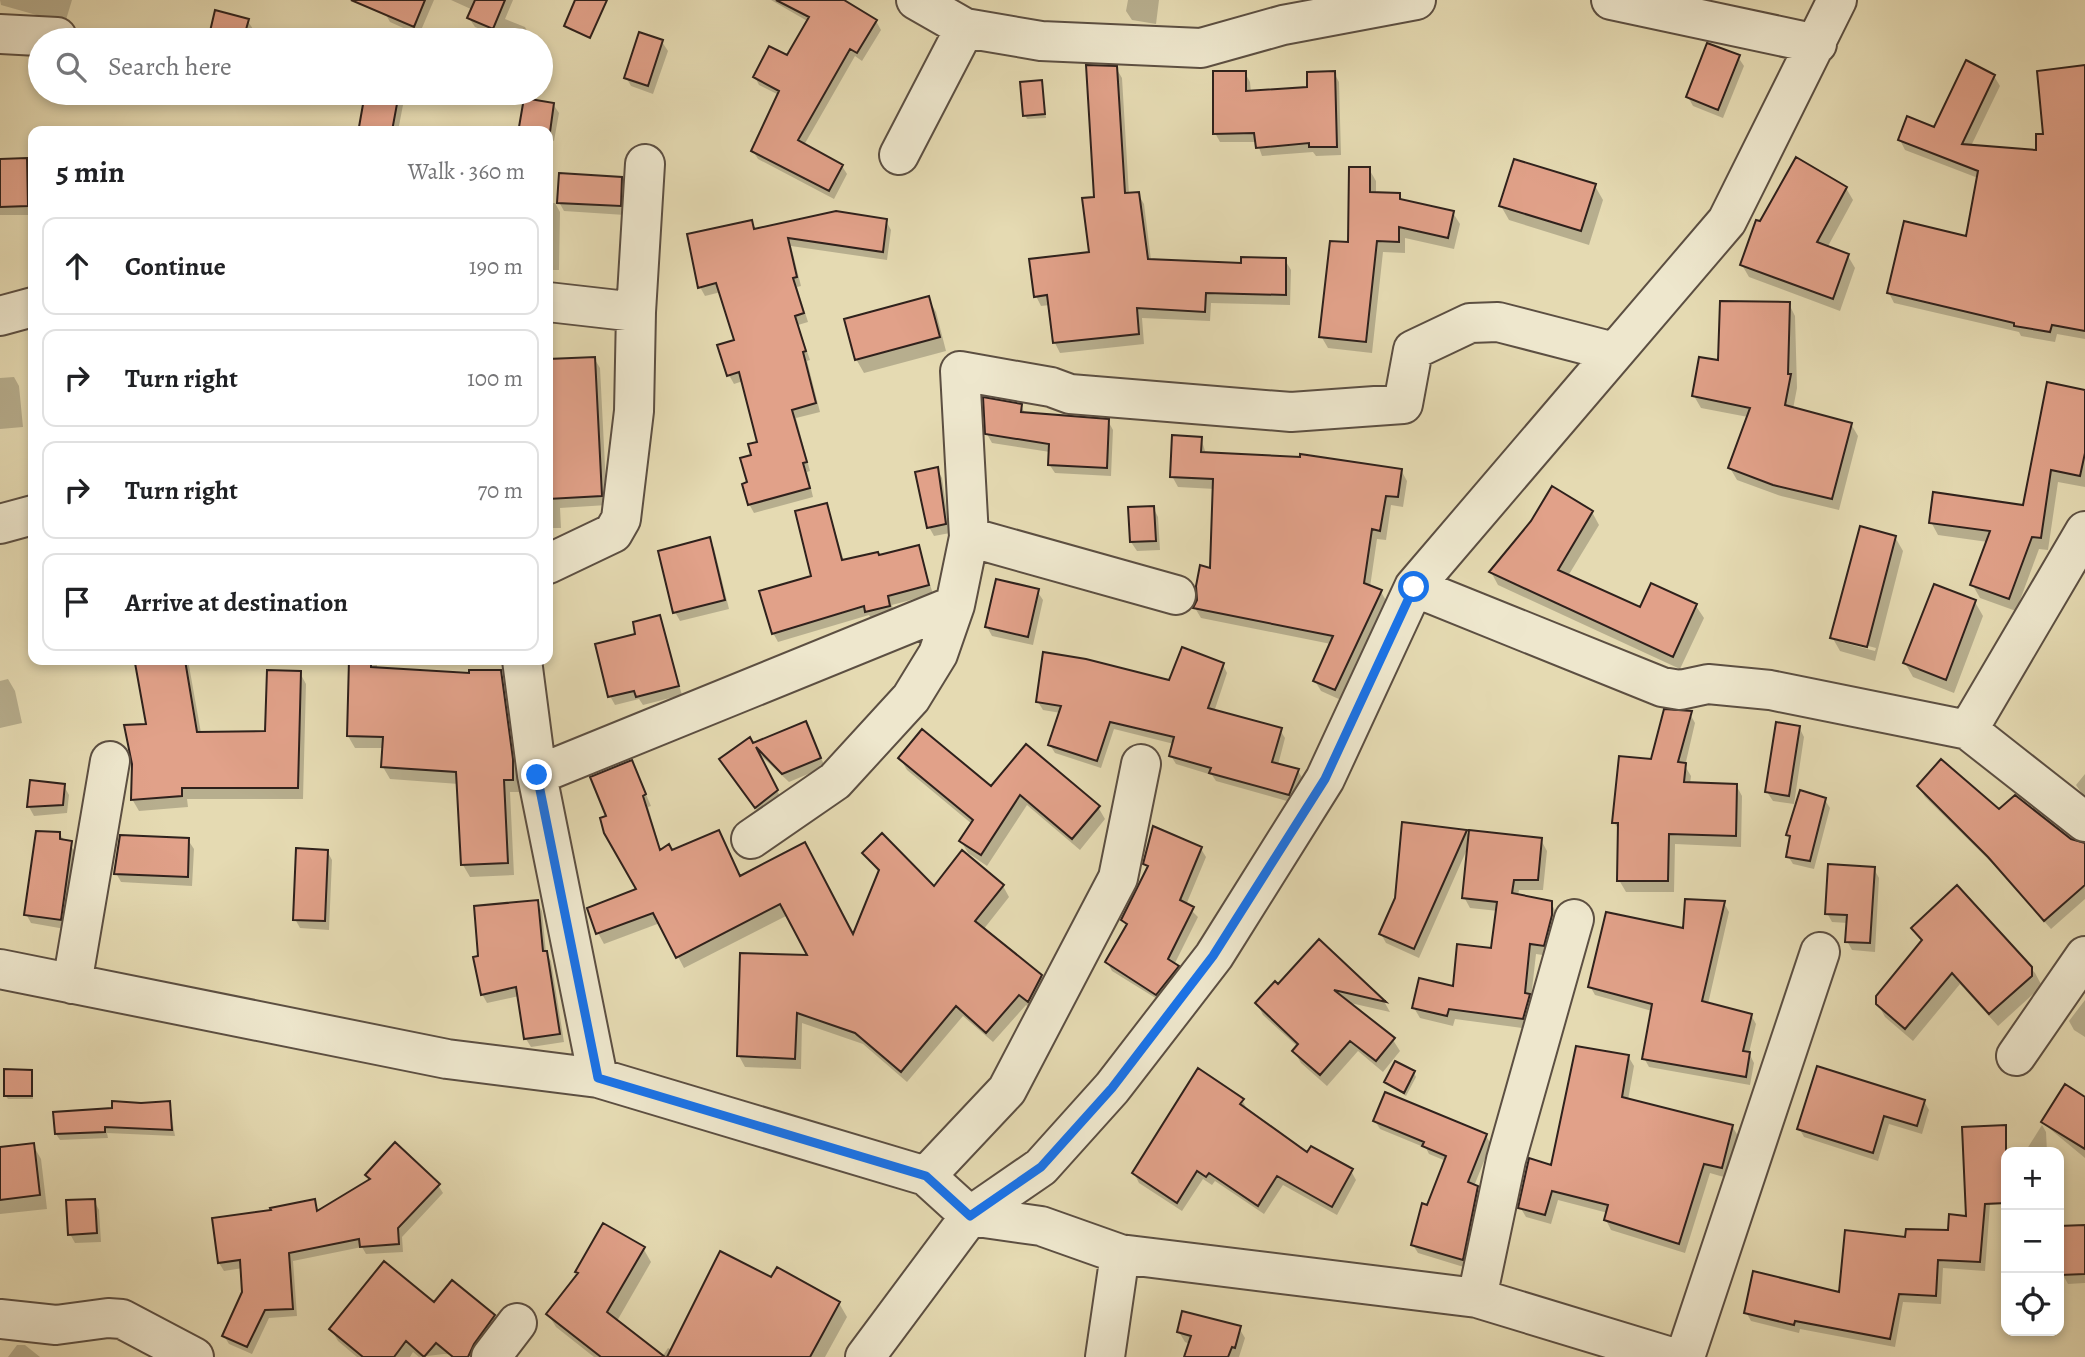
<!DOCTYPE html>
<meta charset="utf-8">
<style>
:root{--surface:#fff;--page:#f6f6f6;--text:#202124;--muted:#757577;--line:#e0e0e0}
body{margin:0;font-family:Alegreya,serif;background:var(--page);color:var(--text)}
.controls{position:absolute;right:21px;bottom:21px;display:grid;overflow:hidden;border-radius:14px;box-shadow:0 4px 10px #0003}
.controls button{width:63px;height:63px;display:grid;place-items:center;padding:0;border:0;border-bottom:2px solid var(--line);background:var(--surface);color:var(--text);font:35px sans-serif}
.stop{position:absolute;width:21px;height:21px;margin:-16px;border:5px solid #1a73e8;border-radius:50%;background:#fff}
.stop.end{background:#1a73e8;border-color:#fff;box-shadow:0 2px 7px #0008}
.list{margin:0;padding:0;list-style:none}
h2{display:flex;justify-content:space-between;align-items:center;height:91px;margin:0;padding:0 28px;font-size:30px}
h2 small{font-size:23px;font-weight:400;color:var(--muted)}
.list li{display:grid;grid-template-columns:46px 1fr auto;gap:21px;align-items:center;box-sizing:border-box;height:98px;margin:0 14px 14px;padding:0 14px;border:2px solid var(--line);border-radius:14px}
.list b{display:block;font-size:26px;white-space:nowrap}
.list em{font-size:23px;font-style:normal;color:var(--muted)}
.icon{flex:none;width:38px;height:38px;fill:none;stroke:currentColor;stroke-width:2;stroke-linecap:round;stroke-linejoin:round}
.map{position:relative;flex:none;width:2085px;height:1357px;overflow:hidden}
.search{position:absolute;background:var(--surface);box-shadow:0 4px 10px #0003;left:28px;top:28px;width:525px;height:77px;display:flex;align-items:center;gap:18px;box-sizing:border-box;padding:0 24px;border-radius:38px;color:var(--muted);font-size:26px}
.panel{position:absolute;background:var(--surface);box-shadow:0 4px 10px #0003;left:28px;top:126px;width:525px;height:539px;border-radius:14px}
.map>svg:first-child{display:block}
.shadow{fill:#0003;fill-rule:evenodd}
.building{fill:#e1a189;stroke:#2f211c;stroke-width:2}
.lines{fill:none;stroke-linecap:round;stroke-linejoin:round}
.minor-casing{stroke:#5c4f42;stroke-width:42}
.minor{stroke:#eee7cd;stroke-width:38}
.route{stroke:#1a73e8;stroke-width:9}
</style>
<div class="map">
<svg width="2085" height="1357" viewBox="0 0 2085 1357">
<rect width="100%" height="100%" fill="#e5dab2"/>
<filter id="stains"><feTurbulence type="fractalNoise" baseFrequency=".00286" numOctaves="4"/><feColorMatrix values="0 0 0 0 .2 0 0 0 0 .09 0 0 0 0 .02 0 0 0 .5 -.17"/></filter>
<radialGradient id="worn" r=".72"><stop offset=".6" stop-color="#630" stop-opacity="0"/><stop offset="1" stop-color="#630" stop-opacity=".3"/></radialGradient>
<path class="shadow" d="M0 0H72L65 23 1 5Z
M390 0H434L419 35 390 22 385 13Z
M451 0H513L505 19 525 27 527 31 523 40H500V37L475 27 469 18 473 10Z
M771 0H842L876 21 881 30 862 61 855 56 804 145 842 166 847 174 834 199 758 159 753 151 779 95 759 85 755 77 788 58 809 22Z
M1128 0H1159L1156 24 1132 20 1126 11Z
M217 13 247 20 253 29 250 40H210Z
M662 42 668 51 653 94 631 86 626 77Z
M1738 57 1744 66 1723 118 1693 106 1688 97Z
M2085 66V339L2057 334 2055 342 2021 336 2019 332 1894 303 1889 293 1967 238 1978 178 1905 150 1900 140 1935 129 1994 76 2000 86 1971 146 2038 152Z
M1116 68 1122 78 1129 195 1138 194 1144 204 1151 260 1243 265 1285 260 1291 270 1290 305 1211 303 1210 321 1142 318 1144 344 1060 353 1055 343 1050 305 1041 306 1036 296 1091 254Z
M1245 73 1250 82 1251 93 1309 88 1334 73 1339 82 1341 155 1316 156 1313 152 1262 156 1257 142H1220L1215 133Z
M1041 82 1046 118 1027 119 1025 115Z
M367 93 397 95 403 105 398 131H360Z
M553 104 559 113 554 141 548 139V131H523L521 126Z
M0 161 33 162V215H0Z
M1369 169 1376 181V194L1399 195 1403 201 1453 213 1460 224 1454 249 1405 238V253L1383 252 1372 353 1328 348 1321 336Z
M621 179 626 188 625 215 564 211 559 202Z
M1595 186 1603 200 1589 245 1509 220 1501 206Z
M1846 188 1853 200 1827 248 1848 256 1855 268 1840 311 1749 277 1742 265Z
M548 203H555L560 212 559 270H548Z
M886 221 891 230 887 260 791 246 801 286 797 287 808 322 798 325 810 360 807 361 820 412 796 418 810 471 807 472 813 497 754 513 749 504V484L753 456 759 443 743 381 734 384 729 375 737 341 721 292 705 296 700 287 752 222 756 230Z
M928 298 936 312 946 351 864 373 856 359Z
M1789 304 1795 316 1797 388 1793 409 1851 424 1858 436 1839 510 1781 496 1737 480 1730 468 1748 417 1701 408 1694 396 1720 362Z
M594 358 600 368 607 505 560 508 561 528H548V361Z
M14 377 19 386 23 427 0 429V378Z
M2085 392V487L2058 482 2048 550 2039 549 2016 611 1980 598 1972 584 1988 542 1938 535 1931 522 2024 507Z
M1021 406 1026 415 1108 421 1113 430 1111 476 1055 473 1049 464 1050 452 992 443 987 434Z
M1201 438 1206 454 1401 470 1407 481 1403 507 1391 505 1386 540 1377 539 1370 587 1381 592 1387 602 1341 700 1321 691 1315 681 1331 644 1201 618 1195 608 1212 570 1215 489 1178 487 1172 476Z
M937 469 942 478 950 533 934 536 929 527Z
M827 505 844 561 879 557 918 547 933 594 892 605 894 615 872 620 869 615 778 642 773 633 813 577Z
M1153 507 1158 517 1160 550 1137 551 1131 542Z
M1592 512 1599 525 1568 576 1640 610 1696 606 1704 618 1680 669 1498 585 1491 572Z
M1895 537 1903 551 1875 661 1840 651 1832 637ZM1841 639 1876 648 1875 651 1841 642Z
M709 539 714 548 729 609 680 621 675 612Z
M1037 591 1043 600 1033 645 992 636 987 627Z
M1975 602 1983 616 1954 693 1913 677 1905 663Z
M659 617 682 695 643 705 639 699 615 705 610 696 638 635Z
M137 660H188L201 733H267L300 673 306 684 303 799H187L188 807 139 811 132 799 133 764 148 725Z
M350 660H377V669L470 675 500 672 507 684 519 772V792H510L514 875 470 877 463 865 459 784 390 779 383 767 384 748H355L348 736Z
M1223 665 1227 673 1214 712 1280 730 1285 738 1278 765 1298 771 1303 779 1294 803 1216 781 1212 775 1176 764 1171 756 1174 744 1114 729 1101 768 1055 753 1050 745 1061 713 1043 710 1038 702 1170 682Z
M8 679 15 691 22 723 0 728V681Z
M1689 712 1695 723 1685 766 1691 776 1690 784 1736 785 1742 796 1741 847 1675 844 1674 892H1626L1619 880 1620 832 1614 822 1652 761Z
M1799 727 1804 737 1794 804 1773 801 1767 792Z
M810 732 825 767 789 782 756 751 782 800 761 816 727 769 753 745Z
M900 758 991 788 1098 807 1105 819 1080 850 1027 805 987 866 968 853 961 841 972 824 907 770Z
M632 762 651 806 648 807 661 851 671 852 725 843 741 877 854 937 880 874 864 854 935 888 1003 886 1009 897 983 930 1041 977 1047 988 1035 1012 1026 1005 993 1042 963 1016 907 1082 863 1044 802 1023 801 1069 745 1067 739 1056 810 957 788 915 684 968 660 923 604 944 598 933 639 890 608 817Z
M2085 774V798L2076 785Z
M31 782 64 786 69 795 67 813 34 816 29 807Z
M1919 787 1999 812 2085 845V899L2051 929 1996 867 1925 797Z
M1825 800 1830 808 1814 869 1793 864 1788 856 1791 839 1788 834Z
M1466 831 1470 838 1541 840 1547 851 1543 890H1519L1518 896 1551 903 1557 914 1549 956 1536 954 1531 998 1535 1006 1529 1029 1455 1019 1453 1026 1420 1018 1414 1008 1454 988 1493 950 1498 911 1470 908 1464 897 1468 847 1419 958 1386 943 1381 934Z
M59 834 76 852 65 929 31 923 26 914Z
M188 840 194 849 192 886 121 882 116 873Z
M1201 849 1206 857 1186 905 1198 917 1174 965 1182 976 1162 1002 1112 971 1107 962 1127 928 1123 920 1149 870 1145 864Z
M327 851 332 860 329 930 300 928 295 919Z
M1874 869 1879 878 1875 952 1852 950 1847 941 1848 923 1832 922 1827 913Z
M1957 888 2035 973 2042 986 1998 1026 1960 984 1913 1041 1885 1017 1878 1004 1922 943 1913 928Z
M537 902 542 911 546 953 551 961 564 1042 531 1047 526 1039 519 996 487 1003 482 994 480 957Z
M1724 903 1729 912 1708 1004 1751 1015 1756 1024 1749 1053 1754 1063 1750 1085 1649 1067 1644 1058 1652 1011 1595 995 1590 986 1685 931Z
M1319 942 1385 1003 1390 1012 1346 1002 1393 1040 1400 1051 1383 1072 1358 1051 1327 1086 1301 1063 1294 1051 1298 1047 1263 1015 1257 1003 1278 987Z
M2085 1000V1037L2074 1030 2069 1021Z
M1628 1056 1634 1066 1628 1100 1732 1126 1738 1136 1727 1178 1710 1173 1685 1253 1611 1230 1606 1220 1608 1213 1558 1200 1551 1224 1526 1217 1520 1207 1553 1167Z
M31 1071 33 1099H8L5 1095Z
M1414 1073 1416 1077 1406 1096 1386 1082Z
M2085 1099V1158L2050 1129 2045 1120Z
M1242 1100 1247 1109 1308 1155 1351 1171 1356 1180 1337 1215 1283 1185 1264 1214 1215 1181 1212 1185 1203 1179 1182 1211 1139 1183 1134 1173Z
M1924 1101 1929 1110 1922 1134 1889 1124 1878 1161 1804 1137 1799 1128Z
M169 1102 175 1136 107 1133 108 1138 60 1140 56 1134 113 1110Z
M1375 1121 1486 1136 1491 1144 1474 1186 1482 1196 1467 1268 1418 1253 1413 1245 1446 1161 1429 1154 1426 1148 1380 1129Z
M2042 1125 2046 1132 2047 1152H2025Z
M1995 1137 1985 1271 1943 1268 1941 1304 1903 1302 1895 1347 1800 1329 1799 1333 1751 1321 1746 1312 1841 1294 1950 1232 1968 1217Z
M33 1145 41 1159 47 1209 0 1214V1149Z
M367 1175 438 1185 443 1193 402 1237 403 1252 366 1254 362 1247 293 1261 297 1316 269 1318 252 1354 229 1344 224 1336 244 1292 243 1268 224 1271 219 1263 273 1212 314 1201 319 1211 370 1181Z
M94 1201 99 1210 101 1242 75 1243 70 1234Z
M2085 1227V1283L2068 1284 2063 1275Z
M643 1248 651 1262 617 1321 662 1357 668 1348 672 1350 772 1280 839 1303 847 1317 825 1357H594L556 1327 548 1314 579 1275 577 1272Z
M452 1282 494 1316 501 1329 482 1357 444 1354 419 1357 413 1352 410 1357H357L338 1341 331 1329 435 1305Z
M1239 1328 1245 1338 1239 1357H1186L1190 1344 1185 1342 1179 1332Z
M17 1345H25L40 1357H8Z"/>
<path class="building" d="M351 0H425L414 27Z
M475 0H505L493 29 467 18Z
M575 0H607L590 38 564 26Z
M776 0H844L877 20 857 53 850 49 798 140 843 165 829 191 751 151 779 91 753 77 769 46 787 55 809 17Z
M215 10 249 19 243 40H208Z
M639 32 663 40 648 86 624 78Z
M1707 43 1740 55 1718 110 1686 97Z
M1966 60 1995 75 1962 144 2036 150V134H2043L2037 71 2085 65V331L2052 325 2050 332 2014 326V323L1887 293 1904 221 1966 236 1978 171 1898 140 1907 116 1934 127Z
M1086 65 1117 66 1125 193 1139 192 1148 259 1241 263V257L1286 258V295L1206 293 1205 312 1137 308 1139 334 1053 343 1047 295 1034 297 1029 259 1089 252 1082 198 1094 197Z
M1213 71H1246V91L1307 87V72L1335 71 1337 147H1309V143L1256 148 1254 133 1213 134Z
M1042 80 1045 114 1023 116 1020 82Z
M365 93H399L392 131 359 127Z
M524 98 554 103 550 132 519 127Z
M1796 157 1847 187 1817 242 1849 254 1833 299 1740 265 1756 220 1760 221Z
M27 158 28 206 0 207V159Z
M1514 159 1596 184 1581 231 1499 206Z
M1349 167H1370V192L1400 193V199L1454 211 1448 238 1399 227V242L1377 241 1366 342 1319 337 1330 241 1348 242Z
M559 173 622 177 621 206 557 203Z
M836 211 887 219 883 252 788 238 797 277 793 278 804 313 795 316 806 351 803 352 816 403 792 410 807 462 803 463 810 488 748 505 742 484 747 482 740 458 751 455 748 444 757 442 739 372 727 376 717 345 734 340 716 283 698 288 687 234 752 220 754 229Z
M929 296 940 337 855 360 844 319Z
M1720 301 1790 302 1788 374H1791L1785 405 1852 423 1832 499 1773 485 1728 468 1750 408 1692 396 1699 357 1718 360Z
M595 357 602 496 548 499V359Z
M2047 382 2085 390V453L2080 476 2051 470 2041 538 2032 537 2009 599 1970 585 1990 531 1929 523 1933 492 2023 505Z
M983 397 1022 404 1021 412 1109 419 1107 468 1048 465 1049 444 985 434Z
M1172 435 1202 437 1201 452 1300 457V454L1402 469 1398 497 1386 496 1380 531 1372 529 1364 583 1382 590 1335 690 1313 681 1333 636 1193 608 1197 600 1196 586 1200 565 1210 568 1213 479 1170 477Z
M938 467 946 524 927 528 915 472Z
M1552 486 1593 511 1558 570 1640 607 1651 583 1697 604 1673 657 1489 572 1531 521Z
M827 503 842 560 878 552 879 555 919 545 929 585 888 596 890 606 865 612 864 606 772 634 759 591 811 576 795 511Z
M1154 506 1156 541 1130 542 1128 507Z
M1860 526 1896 536 1867 647 1830 638Z
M710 537 725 600 673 613 658 551Z
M996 579 1039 589 1028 637 985 627Z
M1934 584 1976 600 1946 680 1903 663Z
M660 615 679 686 636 697 634 691 608 697 595 644 635 634 633 622Z
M1182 647 1224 663 1208 708 1282 728 1272 762 1299 769 1289 795 1209 773 1211 768 1169 756 1174 737 1110 722 1097 761 1048 745 1061 706 1036 702 1043 652 1086 659 1169 680Z
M151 660H185L197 732 265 731 267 670 301 671 298 788H182V796L131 800 132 764 124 725 146 724 135 663Z
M349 660H371V667L469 673V670H501L513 759V780H504L508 863 461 865 456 772 381 767 383 737 347 736Z
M1664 709 1692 711 1678 762 1686 763 1684 782 1737 784 1736 836 1669 834 1668 881H1617L1618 823H1612L1619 756 1651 759Z
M806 721 821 758 782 774 756 747 778 790 755 808 719 759 750 737 753 743Z
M1776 722 1800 726 1789 796 1765 792Z
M922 729 991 786 1026 744 1100 806 1072 839 1020 795 981 855 959 841 973 820 898 758Z
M1941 759 1999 809 2015 795 2071 839 2085 843V885L2044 921 1988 857 1917 786Z
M632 760 646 794 643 796 660 850 669 844 672 850 719 830 740 876 805 842 853 934 879 870 862 853 882 833 934 886 962 850 1004 885 975 921 1042 975 1028 1002 1019 995 986 1033 956 1006 901 1072 855 1033 797 1013 795 1059 737 1056 740 953 807 955 780 904 676 958 653 913 596 934 587 908 636 889 604 833 600 818 606 816 590 777Z
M30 780 65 784 63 805 27 807Z
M1800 790 1826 798 1810 861 1786 857 1790 836 1786 835Z
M1402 822 1467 830 1414 949 1379 934 1395 898Z
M1153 826 1202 847 1180 900 1194 907 1168 959 1179 966 1156 995 1105 962 1127 924 1121 920 1148 866 1143 864Z
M1469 830 1542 838 1538 880H1514L1512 893 1552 901V915L1544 946 1530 944 1525 993 1530 994 1523 1019 1449 1009 1447 1016 1412 1008 1419 978 1453 986 1457 944 1491 948 1497 902 1462 898Z
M36 831 60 832V839L72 841 61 920 24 915Z
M120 835 189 838 188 877 114 874Z
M296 848 328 850 325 921 293 920Z
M1828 864 1875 867 1870 943 1845 942 1847 915 1825 914Z
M1957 885 2032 967V976L1989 1014 1952 973 1905 1029 1876 1004V996L1922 940 1911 928Z
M1685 899 1725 901 1702 1001 1752 1014 1743 1051 1750 1052 1746 1077 1642 1059 1652 1004 1588 987 1606 912 1683 928Z
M538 900 543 951H547L560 1034 524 1039 516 987 481 995 473 957 478 956 474 906Z
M1319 939 1386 1002 1334 990 1395 1038 1376 1061 1350 1041 1320 1075 1292 1051 1298 1044 1255 1003 1275 981 1278 984Z
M1576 1046 1629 1055 1622 1097 1733 1125 1722 1168 1704 1164 1679 1244 1604 1220 1608 1205 1552 1191 1545 1215 1518 1208 1529 1158 1551 1165Z
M1395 1061 1415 1071 1404 1093 1384 1082Z
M1817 1066 1925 1100 1917 1126 1884 1116 1873 1153 1797 1129Z
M1198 1068 1244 1099 1240 1104 1307 1152 1311 1146 1353 1169 1332 1207 1277 1176 1258 1206 1209 1173 1206 1177 1197 1171 1177 1203 1132 1173Z
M4 1069 32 1070V1096H4Z
M2065 1084 2085 1097V1149L2041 1122Z
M1385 1092 1487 1134 1468 1182 1478 1186 1463 1260 1411 1245 1422 1203 1427 1205 1446 1156 1422 1146 1424 1142 1373 1121Z
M112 1101 141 1103 170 1101 172 1130 105 1127V1132L55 1134 53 1112 112 1108Z
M2006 1125V1203L1985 1204 1980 1262 1938 1260 1936 1296 1899 1294 1890 1339 1795 1321 1794 1325 1744 1313 1753 1271 1839 1292 1845 1230 1905 1237 1906 1229 1948 1230 1949 1214 1966 1216 1962 1127Z
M395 1142 440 1184 398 1228 399 1244 360 1247 359 1239 289 1253 293 1309 265 1310 247 1347 222 1336 242 1292 240 1260 218 1263 212 1218 271 1210 270 1208 315 1199 317 1211 370 1179 365 1175Z
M34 1143 40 1195 0 1200V1147Z
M95 1199 97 1233 68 1235 66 1200Z
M603 1223 645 1247 607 1312 665 1357H601L546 1314 578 1273 575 1272Z
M2085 1225V1274L2061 1275 2059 1226Z
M720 1251 771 1277 777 1267 840 1302 810 1357H667Z
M384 1261 434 1302 452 1280 495 1315 474 1344 468 1357H453L436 1343 424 1357 406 1341 394 1357H363L329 1329Z
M1182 1311 1241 1326 1235 1348 1232 1347 1228 1357H1184L1191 1336 1177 1332Z"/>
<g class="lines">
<g class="minor-casing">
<path id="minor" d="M916 0 965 28 1041 41 1201 48 1283 25 1416 0
M1611 0 1817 44
M0 34 57 37
M899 155 965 28
M548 302 636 312
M0 316 33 307
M0 524 33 515
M969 537 1176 595
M548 564 613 533 621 519 634 411 636 312 645 164
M1414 587 1662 687 1680 690 1708 684 1770 690 1968 730 2085 822
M522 660 537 775 598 1078
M1968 730 2085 531
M537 775 955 605
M751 839 835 781 911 698 938 654 955 605 969 537 960 371 1051 387 1070 394 1291 412 1403 404 1413 350 1470 323 1498 322 1614 352
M0 969 447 1059 598 1078 926 1176 970 1216 1041 1226 1120 1254 1477 1298 1671 1357
M72 984 110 761
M2016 1056 2085 956
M926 1176 1007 1090 1118 878 1141 764
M1477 1298 1506 1160 1574 919
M0 1319 56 1325 108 1318 122 1319 194 1357
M491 1357 517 1323
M865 1357 970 1216 1041 1167 1112 1088 1214 956 1325 779 1414 587 1727 221 1837 0
M1105 1357 1120 1254
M1685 1357 1820 952"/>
</g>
<use href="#minor" class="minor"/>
</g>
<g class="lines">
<path class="route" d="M537 775 598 1078 926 1176 970 1216 1041 1167 1112 1088 1213 956 1325 779 1414 587"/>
</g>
<rect width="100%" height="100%" filter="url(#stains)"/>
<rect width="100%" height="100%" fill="url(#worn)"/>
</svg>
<div class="controls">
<button>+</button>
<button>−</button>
<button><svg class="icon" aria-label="locate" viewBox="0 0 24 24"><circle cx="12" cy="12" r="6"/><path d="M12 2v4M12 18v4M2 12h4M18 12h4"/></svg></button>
</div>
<div class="stop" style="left:1414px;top:587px"></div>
<div class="stop end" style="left:537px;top:775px"></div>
<div class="search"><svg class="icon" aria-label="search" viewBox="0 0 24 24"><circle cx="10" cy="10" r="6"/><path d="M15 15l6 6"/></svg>Search here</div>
<section class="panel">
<h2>5 min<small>Walk · 360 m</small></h2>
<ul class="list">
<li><svg class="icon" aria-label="ahead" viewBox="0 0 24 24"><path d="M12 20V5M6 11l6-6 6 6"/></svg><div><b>Continue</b></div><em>190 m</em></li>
<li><svg class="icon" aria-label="right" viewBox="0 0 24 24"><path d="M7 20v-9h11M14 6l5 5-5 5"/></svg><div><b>Turn right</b></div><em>100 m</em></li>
<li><svg class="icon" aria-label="right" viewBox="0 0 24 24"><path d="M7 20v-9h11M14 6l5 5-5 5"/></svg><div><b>Turn right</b></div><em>70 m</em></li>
<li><svg class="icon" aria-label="arrive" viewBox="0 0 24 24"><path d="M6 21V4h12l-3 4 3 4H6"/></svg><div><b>Arrive at destination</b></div></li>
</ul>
</section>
</div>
